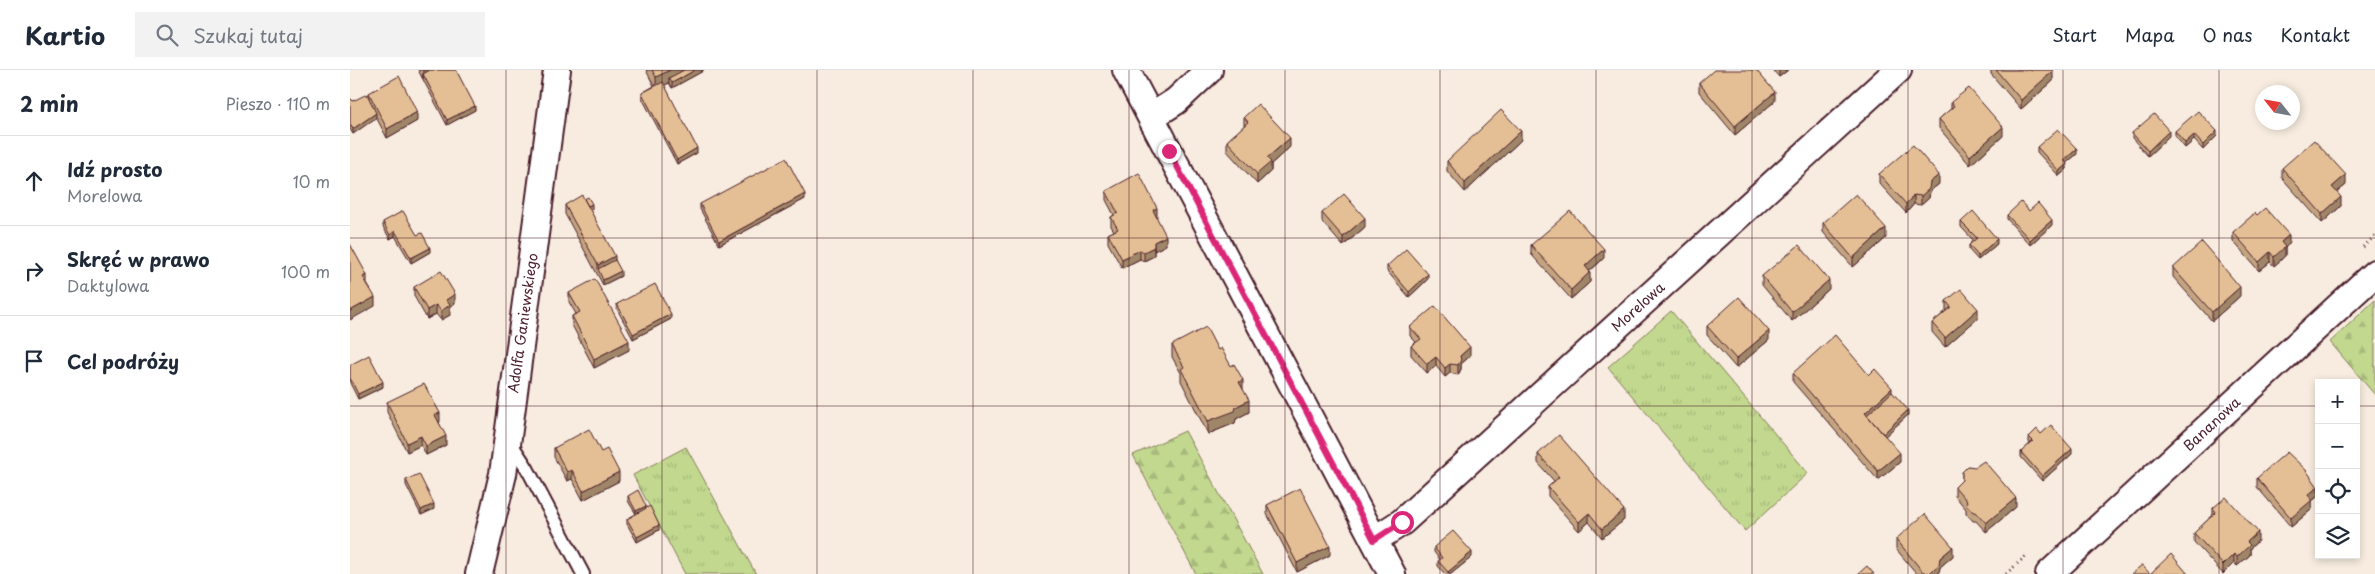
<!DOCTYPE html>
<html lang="pl">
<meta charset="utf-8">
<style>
:root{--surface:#fff;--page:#f2f2f3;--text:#1f2937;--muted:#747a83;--line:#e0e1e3}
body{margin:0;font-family:"Playpen Sans",sans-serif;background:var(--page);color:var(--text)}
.controls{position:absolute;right:15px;bottom:15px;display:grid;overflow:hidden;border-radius:0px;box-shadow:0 2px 8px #0003}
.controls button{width:45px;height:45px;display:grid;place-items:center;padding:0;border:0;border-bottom:1px solid var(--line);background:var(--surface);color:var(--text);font:25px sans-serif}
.compass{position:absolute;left:1905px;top:15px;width:45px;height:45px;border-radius:50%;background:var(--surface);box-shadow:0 2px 8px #0003;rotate:301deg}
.stop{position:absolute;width:15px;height:15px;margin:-11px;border:4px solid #db2777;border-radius:50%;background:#fff}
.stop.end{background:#db2777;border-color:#fff;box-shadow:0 1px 5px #0008}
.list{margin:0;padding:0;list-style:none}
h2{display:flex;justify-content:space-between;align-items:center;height:65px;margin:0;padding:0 20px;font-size:21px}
h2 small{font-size:16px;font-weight:400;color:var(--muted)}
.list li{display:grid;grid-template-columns:32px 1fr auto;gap:15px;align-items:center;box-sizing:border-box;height:90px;padding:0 20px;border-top:1px solid var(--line)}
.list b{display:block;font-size:19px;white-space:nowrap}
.list p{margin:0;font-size:16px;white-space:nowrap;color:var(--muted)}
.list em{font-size:16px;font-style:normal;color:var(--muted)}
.icon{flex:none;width:28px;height:28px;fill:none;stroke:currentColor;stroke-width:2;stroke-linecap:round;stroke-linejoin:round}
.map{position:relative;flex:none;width:2025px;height:504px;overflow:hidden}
header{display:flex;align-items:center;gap:30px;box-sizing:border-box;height:70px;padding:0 25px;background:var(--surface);border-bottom:1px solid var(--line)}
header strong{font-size:24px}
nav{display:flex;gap:28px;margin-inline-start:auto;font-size:18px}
.search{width:350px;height:45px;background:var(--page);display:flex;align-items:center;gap:12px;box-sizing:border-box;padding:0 18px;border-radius:0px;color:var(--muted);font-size:19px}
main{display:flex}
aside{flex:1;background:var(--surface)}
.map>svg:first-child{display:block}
.grass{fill:url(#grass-tufts);stroke:#867c5c}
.forest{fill:url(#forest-firs);stroke:#867c5c}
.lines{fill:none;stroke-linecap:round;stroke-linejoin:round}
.service-casing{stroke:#4a1f2b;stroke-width:16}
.minor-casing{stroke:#4a1f2b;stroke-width:30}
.path{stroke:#4a1f2b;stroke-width:3;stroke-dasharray:1 4;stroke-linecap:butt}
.service{stroke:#fff;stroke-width:12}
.minor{stroke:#fff;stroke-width:26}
.wall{fill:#c4a480;stroke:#4a1f2b}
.shaded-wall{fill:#a08668;stroke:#4a1f2b}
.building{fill:#e4bf95;stroke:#4a1f2b}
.route{stroke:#db2777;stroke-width:6}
.grid{fill:none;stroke:#4a1f2b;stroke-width:1;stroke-opacity:0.55}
.labels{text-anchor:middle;stroke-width:4.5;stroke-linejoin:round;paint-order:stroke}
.street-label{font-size:14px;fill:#4a1f2b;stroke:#fff}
</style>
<header>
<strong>Kartio</strong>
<div class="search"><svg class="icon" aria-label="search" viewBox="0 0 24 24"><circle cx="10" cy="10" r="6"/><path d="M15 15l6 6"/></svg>Szukaj tutaj</div>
<nav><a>Start</a><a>Mapa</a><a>O nas</a><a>Kontakt</a></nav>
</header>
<main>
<aside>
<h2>2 min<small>Pieszo · 110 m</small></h2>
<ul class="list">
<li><svg class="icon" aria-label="ahead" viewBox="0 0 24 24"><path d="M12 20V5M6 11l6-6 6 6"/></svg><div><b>Idź prosto</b><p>Morelowa</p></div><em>10 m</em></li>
<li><svg class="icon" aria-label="right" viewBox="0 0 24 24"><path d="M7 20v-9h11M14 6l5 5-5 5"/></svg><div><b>Skręć w prawo</b><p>Daktylowa</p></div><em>100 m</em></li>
<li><svg class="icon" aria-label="arrive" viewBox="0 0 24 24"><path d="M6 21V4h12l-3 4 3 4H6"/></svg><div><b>Cel podróży</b></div></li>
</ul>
</aside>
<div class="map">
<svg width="2025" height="504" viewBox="0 0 2025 504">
<defs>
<pattern id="grass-tufts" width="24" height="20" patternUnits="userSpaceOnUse" patternTransform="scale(1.25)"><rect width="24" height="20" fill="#c1d88e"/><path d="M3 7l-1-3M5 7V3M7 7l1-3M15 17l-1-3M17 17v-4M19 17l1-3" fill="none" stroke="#a7b97b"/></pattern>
<pattern id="forest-firs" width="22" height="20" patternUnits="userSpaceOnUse" patternTransform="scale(1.25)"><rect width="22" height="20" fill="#c1d88e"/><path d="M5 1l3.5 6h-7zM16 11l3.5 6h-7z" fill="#a7b97b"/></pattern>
</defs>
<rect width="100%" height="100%" fill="#f7ecdf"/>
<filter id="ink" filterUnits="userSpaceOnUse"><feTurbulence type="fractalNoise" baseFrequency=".02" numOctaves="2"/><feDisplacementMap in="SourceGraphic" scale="10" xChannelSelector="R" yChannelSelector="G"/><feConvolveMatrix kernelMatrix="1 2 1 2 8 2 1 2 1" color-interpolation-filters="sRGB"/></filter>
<g filter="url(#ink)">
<path class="grass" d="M1321 241 1458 403 1395 461 1258 297Z
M336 377 406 504H335L283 405Z"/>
<path class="forest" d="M2025 230V325L1980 272Z
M835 361 913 504H846L783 385Z"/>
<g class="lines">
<g class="service-casing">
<path id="service" d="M160 372 177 398 233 504"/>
</g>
<g class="minor-casing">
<path id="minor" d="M776 0 1042 504
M801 47 826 31 859 0
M1024 470 1052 452 1548 0
M129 504 153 404 207 0
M1699 504 2025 203"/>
</g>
<path class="path" d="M2013 177 2025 166
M1656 504 1676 486"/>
<use href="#service" class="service"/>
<use href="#minor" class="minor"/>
</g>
<path class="wall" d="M68 0H106L125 40 97 55Z
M296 0H353V1L322 18 319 13 314 15 347 83 327 94 292 28V23L304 16Z
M1423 0H1438L1429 7Z
M1641 0H1702L1703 11 1671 39 1641 4Z
M1349 13 1425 31 1385 65 1349 22Z
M19 23 67 51 37 68 26 47 3 64 0 59V28L3 31 19 28Z
M1601 32 1653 66 1620 95 1589 58V49L1601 39Z
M894 47 940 77 921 94V101L907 114 877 81V71L894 56Z
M1825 61 1867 66 1853 80 1844 70 1835 78 1825 66Z
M1782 63 1819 66 1798 86 1782 68Z
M1171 70 1115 122 1097 101V91Z
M1687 77 1727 84 1716 93 1717 99 1709 106 1687 82Z
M1932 98 1996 115 1987 122 1991 136 1972 153 1932 108Z
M1529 104 1589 114 1580 121 1579 128 1571 135 1564 134 1556 143 1529 113Z
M756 121 807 147H806L816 175 804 181V186L794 191 790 189 772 198 758 173V164L764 161 761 156V147L764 145 756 130Z
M234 129 242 139 240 140 265 190 271 206 253 215 215 144V135Z
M455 129 369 175 350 139V134Z
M1679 141 1702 155 1680 175 1657 149V145Z
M972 143 1015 157 993 176 972 152Z
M33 152 67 165 80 182 61 193 45 166 40 169 33 157Z
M1611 152 1647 174 1628 190 1619 180V175L1624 171 1611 157Z
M1473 153 1536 168 1503 197 1473 162Z
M1883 162 1939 174 1935 178V186L1924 196 1920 192 1909 201 1883 171Z
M1181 175 1254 188 1239 202 1240 212 1221 229 1181 184Z
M1037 196 1078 209 1059 227 1037 201Z
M1823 198 1890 226 1862 251 1823 207Z
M1412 206 1479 219 1442 251 1412 215Z
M64 217 105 233 100 237V245L91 250 86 244 77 249 64 226Z
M219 223 279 280 244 298 222 255V246L226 244 219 232Z
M1596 231 1628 248 1595 277 1582 262V253L1596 241Z
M267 234 321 249 283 269 267 239Z
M1357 256 1419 270 1386 298 1357 265Z
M1060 257 1120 286 1111 294V299L1108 305 1100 303 1095 307 1086 296 1077 303 1061 285V276L1066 272 1060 266Z
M822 275 893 319 899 342 886 349 885 353 858 364 831 311V303L822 287Z
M0 295 33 317 8 329 0 313Z
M1443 303 1519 305 1542 322 1558 345 1535 366 1550 392 1528 410 1443 312Z
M37 332 90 352H89L96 375 76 385 71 375 57 382 37 342Z
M1691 364 1722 384 1692 411 1671 387V382L1680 374 1679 372V367Z
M204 378 251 382 269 411 233 430 222 409 217 411 204 387Z
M1188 384 1274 450 1252 468 1239 452 1229 461 1198 426V417L1204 411 1188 393Z
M1612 402 1666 437 1636 462 1626 451H1623L1616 443V439L1605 426V417L1612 410Z
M1907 408 1968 426 1962 431V439L1941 457 1907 417Z
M56 410 84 439 71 445 56 415Z
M278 426 296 438 309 460 287 472 277 454V449L286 444 278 431Z
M917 435 980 485 947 502 917 444Z
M1863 438 1908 471 1900 478V485L1887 496 1884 493 1873 504 1844 472V463L1863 445Z
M1546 469 1603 486 1590 497 1589 503 1588 504H1567L1546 479Z
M1084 477 1122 487 1101 504H1095L1088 496V491L1090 490 1084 482Z"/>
<path class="shaded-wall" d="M73 0H84L73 4V9Z
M320 0H343L319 8V13L306 20V7Z
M345 0H353V1L322 18V13Z
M1429 0H1438L1429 7Z
M1703 1V11L1671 39V30Z
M1425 22V31L1385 65V56Z
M125 36V40L97 55V50Z
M67 42V51L37 68V59Z
M26 43V48L3 64V59Z
M1653 57V66L1620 95V86Z
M1171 61V70L1115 122V113Z
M1819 61V66L1798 86V81Z
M1867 61V66L1853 80V75Z
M1844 65V70L1835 78V73Z
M940 68V77L921 94V101L907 114V104L917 88Z
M347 78V83L327 94V90Z
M1727 79V84L1714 95V90Z
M1717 94V99L1709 106V101Z
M1589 105V114L1580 121 1579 128 1571 135V126L1580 112Z
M1996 105V115L1982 126V117Z
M455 124V129L369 175V171Z
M1564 125V134L1556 143V134Z
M1991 127V136L1972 153V144Z
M242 134V139L236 142V137Z
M807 138V147L803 150V140Z
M1015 148V157L993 176V167Z
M1702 150V155L1680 175V170Z
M1536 158V168L1503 197V188Z
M45 161V166L40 169V165Z
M1939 165V174L1935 178V186L1924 196V187L1931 172Z
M816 166V175L804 181V172Z
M1647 169V174L1628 190V186Z
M804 177V186L794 191V182Z
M80 178V182L61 193V188Z
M1254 179V188L1235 205V196Z
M790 180V189L772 198V189Z
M1920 182V192L1909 201V192Z
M265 186V195L248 199V195Z
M271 201V206L253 215V210Z
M1240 202V212L1221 229V220Z
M1078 204V209L1059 227V222Z
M17 205V214L13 207Z
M1479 210V219L1442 251V242Z
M1890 217V226L1862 251V242Z
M105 224V233L100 237V245L91 250V241L96 230Z
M25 227V236L0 250V241Z
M86 235V244L77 249V240Z
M1628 239V248L1595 277V268Z
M321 244V249L283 269V264Z
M1419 261V270L1386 298V289Z
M279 271V280L244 298V289Z
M1120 277V286L1111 294V299L1108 305V295L1110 286Z
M1086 287V296L1077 303V294Z
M1100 294V303L1095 307V298Z
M893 310V323L889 312Z
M33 312V317L8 329V324Z
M1542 318V327L1517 350 1515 343Z
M899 330V342L886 349 885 353 858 364V351Z
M1558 340V345L1531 370V366Z
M90 343V352L85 354V345Z
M71 366V375L57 382V373Z
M96 366V375L76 385V376Z
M1722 379V384L1692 411V406Z
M1550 383V392L1528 410V401Z
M222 400V409L217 411V402Z
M269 402V411L233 430V421Z
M1968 417V426L1962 431V439L1941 457V448L1958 425Z
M1666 428V437L1636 462V453Z
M84 434V439L71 445V440Z
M296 436V440L286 446V441Z
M1274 440V450L1252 468V459Z
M1239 443V452L1229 461V452Z
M309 455V460L287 472V467Z
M1908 462V471L1900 478V485L1887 496V487L1897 472Z
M980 476V485L947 502V493Z
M1603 477V486L1590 497 1589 503 1588 504H1580V503L1590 488Z
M1122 482V487L1101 504H1098V502Z
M1884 484V493L1873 504V495Z"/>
<path class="building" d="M80 0H106L125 36 97 50 73 4Z
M302 0H320L306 7Z
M334 0H345L322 13 319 8Z
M1364 0H1406L1425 22 1385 56 1349 13Z
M1646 0H1702L1703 1 1671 30Z
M49 6 67 42 37 59 19 23Z
M313 12 347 78 327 90 292 23Z
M1619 18 1653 57 1620 86 1589 49 1604 36 1601 32Z
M17 24 26 43 3 59 0 54V28L3 31Z
M908 34 940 68 917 88 921 92 907 104 877 71 898 52 894 47Z
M1151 40 1171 61 1115 113 1097 91Z
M1848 41 1867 61 1853 75 1844 65 1835 73 1825 61Z
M1804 44 1819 61 1798 81 1782 63Z
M1708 59 1727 79 1714 90 1717 94 1709 101 1687 77Z
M1964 70 1996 105 1982 117 1991 127 1972 144 1932 98Z
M1563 75 1589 105 1580 112 1579 119 1571 126 1564 125 1556 134 1529 104Z
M436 88 455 124 369 171 350 134Z
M789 103 807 138 803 140 816 166 804 172V177L794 182 790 180 772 189 758 164 768 159 761 147 768 143 756 121Z
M994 124 1015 148 993 167 972 143Z
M1506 124 1536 158 1503 188 1473 153Z
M232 125 265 186 248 195 215 135Z
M238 127 242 134 238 136 234 129Z
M1671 132 1679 141 1688 133 1702 150 1680 170 1657 145Z
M1915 138 1939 165 1931 172 1935 177 1924 187 1920 182 1909 192 1883 162 1905 143 1907 145Z
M53 141 67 165 72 163 80 178 61 188 45 161 40 165 33 152Z
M1220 141 1254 179 1235 196 1240 202 1221 220 1181 175Z
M1623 141 1647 169 1628 186 1619 175 1627 168 1611 152Z
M1852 172 1890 217 1862 242 1823 198Z
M0 174 17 205 13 207 25 227 0 241Z
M1449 175 1479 210 1442 242 1412 206Z
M1056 179 1078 204 1059 222 1037 196Z
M265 190 271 201 253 210 248 199Z
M91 201 105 224 96 230 100 235 91 241 86 235 77 240 64 217Z
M245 209 279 271 244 289 222 246 230 242 219 223Z
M305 214 321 244 283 264 267 234Z
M1611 219 1628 239 1595 268 1582 253 1601 237 1596 231Z
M1389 227 1419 261 1386 289 1357 256Z
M1085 236 1120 277 1110 286 1111 290 1108 295 1100 294 1095 298 1086 287 1077 294 1061 276 1071 269 1060 257Z
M856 257 868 280 871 278 881 296 884 294 893 310 889 312 899 330 886 337 885 341 858 351 831 299 834 297 822 275Z
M1485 265 1519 305 1525 299 1542 318 1515 343 1550 383 1528 401 1443 303Z
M19 285 33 312 8 324 0 308V295Z
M74 314 90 343 85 345 96 366 76 376 71 366 57 373 37 332Z
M1542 322 1558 340 1533 364 1517 345Z
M1701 355 1722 379 1692 406 1671 382 1683 371 1679 367 1687 359 1691 364Z
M239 359 251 382 257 379 269 402 233 421 222 400 217 402 204 378Z
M1209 365 1274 440 1252 459 1239 443 1229 452 1198 417 1209 407 1188 384Z
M1937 382 1956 400 1968 417 1958 425 1962 430 1941 448 1907 408Z
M1634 391 1666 428 1636 453 1626 442H1623L1616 434 1617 431 1605 417 1612 410V402L1618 396 1625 397Z
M69 404 84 434 71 440 56 410Z
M950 418 980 476 947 493 917 435Z
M288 420 296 436 286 441 278 426Z
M1876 427 1908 462 1897 472 1900 475 1887 487 1884 484 1873 495 1844 463 1866 442 1863 438Z
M300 436 309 455 287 467 277 449Z
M1575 444 1603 477 1590 488 1589 494 1580 503 1573 502 1546 469Z
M1103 461 1122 482 1098 502 1088 491 1092 488 1084 477Z
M1821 484 1838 504H1800Z
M1792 495 1800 504H1781Z
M1517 496 1524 504H1508Z"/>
</g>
<g class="lines" filter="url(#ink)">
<path class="route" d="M819 81 1024 470 1052 452"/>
</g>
<path class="grid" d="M156 0V504M312 0V504M467 0V504M623 0V504M779 0V504M935 0V504M1090 0V504M1246 0V504M1402 0V504M1558 0V504M1713 0V504M1869 0V504M0 168H2025M0 336H1969M2006 336H2025"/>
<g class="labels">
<g class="street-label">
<text transform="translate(1288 237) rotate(-42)" y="5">Morelowa</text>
<text transform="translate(173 253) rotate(-82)" y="5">Adolfa Ganiewskiego</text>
<text transform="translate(1862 354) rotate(-43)" y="5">Bananowa</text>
</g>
</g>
</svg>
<div class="controls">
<button>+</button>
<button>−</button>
<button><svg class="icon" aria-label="locate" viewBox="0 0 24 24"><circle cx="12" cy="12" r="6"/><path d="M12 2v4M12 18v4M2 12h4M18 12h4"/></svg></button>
<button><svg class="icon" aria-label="layers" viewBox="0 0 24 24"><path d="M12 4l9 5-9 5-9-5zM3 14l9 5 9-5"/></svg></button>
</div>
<svg class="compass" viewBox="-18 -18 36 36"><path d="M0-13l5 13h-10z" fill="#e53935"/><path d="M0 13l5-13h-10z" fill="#747a83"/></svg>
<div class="stop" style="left:1052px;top:452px"></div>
<div class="stop end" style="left:819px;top:81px"></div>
</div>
</main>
